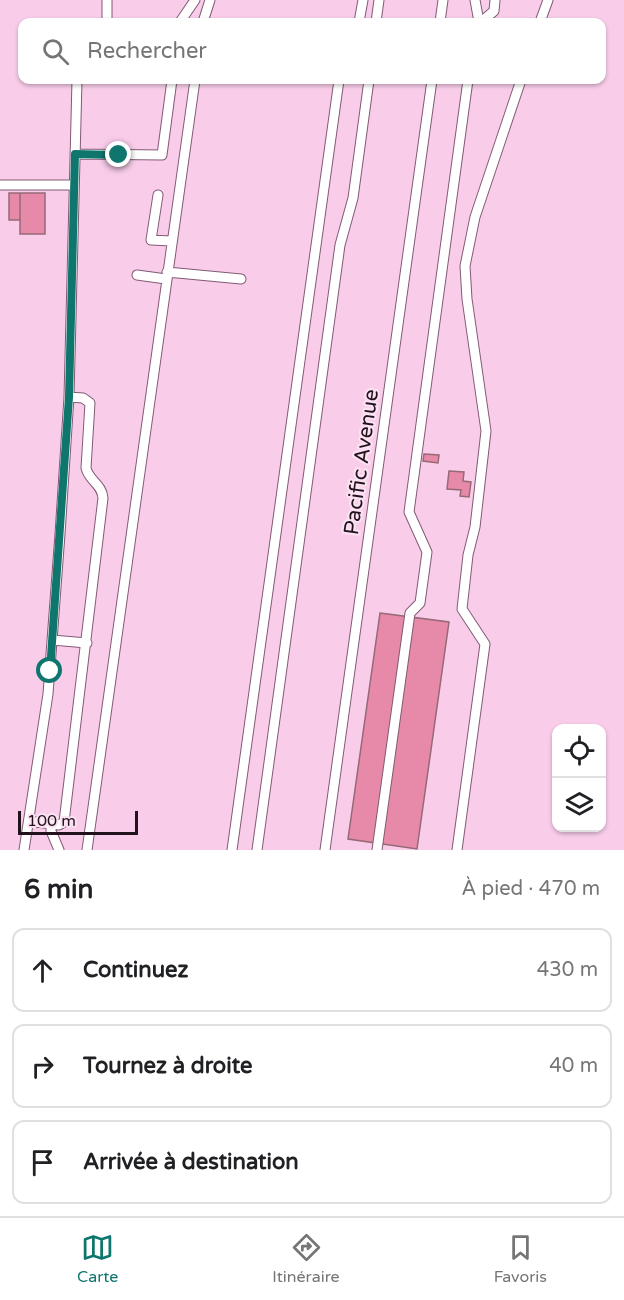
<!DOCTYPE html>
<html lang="fr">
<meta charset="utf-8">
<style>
:root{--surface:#fff;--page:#f6f6f6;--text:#202124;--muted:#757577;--line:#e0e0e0;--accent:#0f766e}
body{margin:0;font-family:"Varela Round",sans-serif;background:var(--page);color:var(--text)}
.controls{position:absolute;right:18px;bottom:18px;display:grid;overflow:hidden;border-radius:12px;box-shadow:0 2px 4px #0004}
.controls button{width:54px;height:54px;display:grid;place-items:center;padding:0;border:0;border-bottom:2px solid var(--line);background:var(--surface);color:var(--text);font:30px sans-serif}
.scale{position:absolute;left:18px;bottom:15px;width:120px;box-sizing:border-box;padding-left:6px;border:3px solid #21121c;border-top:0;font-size:16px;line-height:21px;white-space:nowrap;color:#21121c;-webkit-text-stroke:4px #fbe1f2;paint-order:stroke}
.stop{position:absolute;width:18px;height:18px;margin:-14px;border:4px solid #0f766e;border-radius:50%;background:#fff}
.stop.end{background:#0f766e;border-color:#fff;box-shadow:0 2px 6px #0008}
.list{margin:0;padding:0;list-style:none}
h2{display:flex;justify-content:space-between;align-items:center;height:78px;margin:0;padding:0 24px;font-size:26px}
h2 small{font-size:20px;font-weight:400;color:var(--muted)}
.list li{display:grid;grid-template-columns:39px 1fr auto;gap:18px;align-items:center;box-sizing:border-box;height:84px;margin:0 12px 12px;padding:0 12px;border:2px solid var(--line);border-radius:12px}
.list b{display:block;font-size:22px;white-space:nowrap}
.list em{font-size:20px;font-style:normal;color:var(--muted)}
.icon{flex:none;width:33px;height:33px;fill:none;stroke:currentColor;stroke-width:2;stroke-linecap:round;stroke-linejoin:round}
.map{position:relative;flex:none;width:624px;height:850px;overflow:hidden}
.search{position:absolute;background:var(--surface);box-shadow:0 2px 4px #0004;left:18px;right:18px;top:18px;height:66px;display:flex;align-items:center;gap:15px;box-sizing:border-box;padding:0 21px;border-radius:12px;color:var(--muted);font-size:22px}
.sheet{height:366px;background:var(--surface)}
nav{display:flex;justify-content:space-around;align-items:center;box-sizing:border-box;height:84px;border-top:2px solid var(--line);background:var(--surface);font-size:16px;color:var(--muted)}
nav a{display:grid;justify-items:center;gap:3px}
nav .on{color:var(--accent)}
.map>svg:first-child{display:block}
.building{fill:#e789a8;stroke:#966977;stroke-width:1.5}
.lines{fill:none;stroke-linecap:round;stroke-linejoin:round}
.minor-casing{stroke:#805b74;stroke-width:11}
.minor{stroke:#fff;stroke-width:9}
.route{stroke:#0f766e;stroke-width:8}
.labels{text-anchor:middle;stroke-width:4.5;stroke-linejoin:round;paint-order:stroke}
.street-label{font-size:21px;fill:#21121c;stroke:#fbe1f2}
</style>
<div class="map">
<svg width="624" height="850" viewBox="0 0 624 850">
<rect width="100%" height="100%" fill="#f9cdea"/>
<path class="building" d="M9 193H20V220H9Z
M20 193H45V234H20Z
M424 454 439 455 438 463 423 461Z
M449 471 464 472 463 481 471 482 469 497 460 496 461 490 447 489Z
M380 613 449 622 417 849 348 839Z"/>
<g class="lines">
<g class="minor-casing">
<path id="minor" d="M475 0 479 22
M107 22V0
M180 22 195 0
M203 22 210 0
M359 22 363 0
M376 22 379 0
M440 22 443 0
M481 22 494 11 495 0
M540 22 548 0
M75 154 162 155 172 80
M0 185H74
M158 195 151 240 171 241
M167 272 241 279
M137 275 166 279
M52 640 87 643
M29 821 59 825 64 822 103 498C102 484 89 481 86 468L90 403 83 398 69 397
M51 824V831L59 850
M24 850 48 694 60 534 69 397 77 80
M87 850 195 80
M232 850 339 80
M257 850 340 245 353 198 369 80
M325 850 432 80
M377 850 410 613 420 603 427 552 409 512 468 80
M457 850 485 644 462 609 468 555 475 527 486 431 467 299 465 266 475 217 521 80"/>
</g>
<use href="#minor" class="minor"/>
</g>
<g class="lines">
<path class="route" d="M50 671 69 397 75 154 119 155"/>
</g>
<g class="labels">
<g class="street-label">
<text transform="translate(361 462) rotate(-82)" y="7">Pacific Avenue</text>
</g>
</g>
</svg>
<div class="controls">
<button><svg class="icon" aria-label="locate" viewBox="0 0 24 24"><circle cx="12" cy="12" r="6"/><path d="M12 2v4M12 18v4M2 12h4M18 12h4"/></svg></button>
<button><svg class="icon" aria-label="layers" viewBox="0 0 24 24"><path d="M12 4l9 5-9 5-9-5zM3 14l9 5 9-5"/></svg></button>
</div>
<div class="scale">100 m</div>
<div class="stop" style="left:50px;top:671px"></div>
<div class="stop end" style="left:119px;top:155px"></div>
<div class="search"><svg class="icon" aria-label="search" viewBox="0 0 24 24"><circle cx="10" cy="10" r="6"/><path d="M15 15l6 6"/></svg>Rechercher</div>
</div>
<section class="sheet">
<h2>6 min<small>À pied · 470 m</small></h2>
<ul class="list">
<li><svg class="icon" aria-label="ahead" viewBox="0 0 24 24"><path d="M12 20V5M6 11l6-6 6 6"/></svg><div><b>Continuez</b></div><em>430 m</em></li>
<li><svg class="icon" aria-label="right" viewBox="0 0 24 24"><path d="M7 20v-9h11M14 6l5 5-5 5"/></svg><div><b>Tournez à droite</b></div><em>40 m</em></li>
<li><svg class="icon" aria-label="arrive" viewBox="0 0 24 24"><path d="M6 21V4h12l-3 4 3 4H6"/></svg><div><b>Arrivée à destination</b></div></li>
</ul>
</section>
<nav>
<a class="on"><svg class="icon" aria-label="map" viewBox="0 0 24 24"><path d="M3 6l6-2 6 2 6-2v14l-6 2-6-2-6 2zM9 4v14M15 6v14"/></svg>Carte</a>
<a><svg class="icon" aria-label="directions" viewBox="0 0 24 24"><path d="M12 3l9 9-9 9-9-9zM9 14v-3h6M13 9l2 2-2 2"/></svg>Itinéraire</a>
<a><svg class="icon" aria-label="saved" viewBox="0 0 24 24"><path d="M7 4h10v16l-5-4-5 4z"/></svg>Favoris</a>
</nav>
